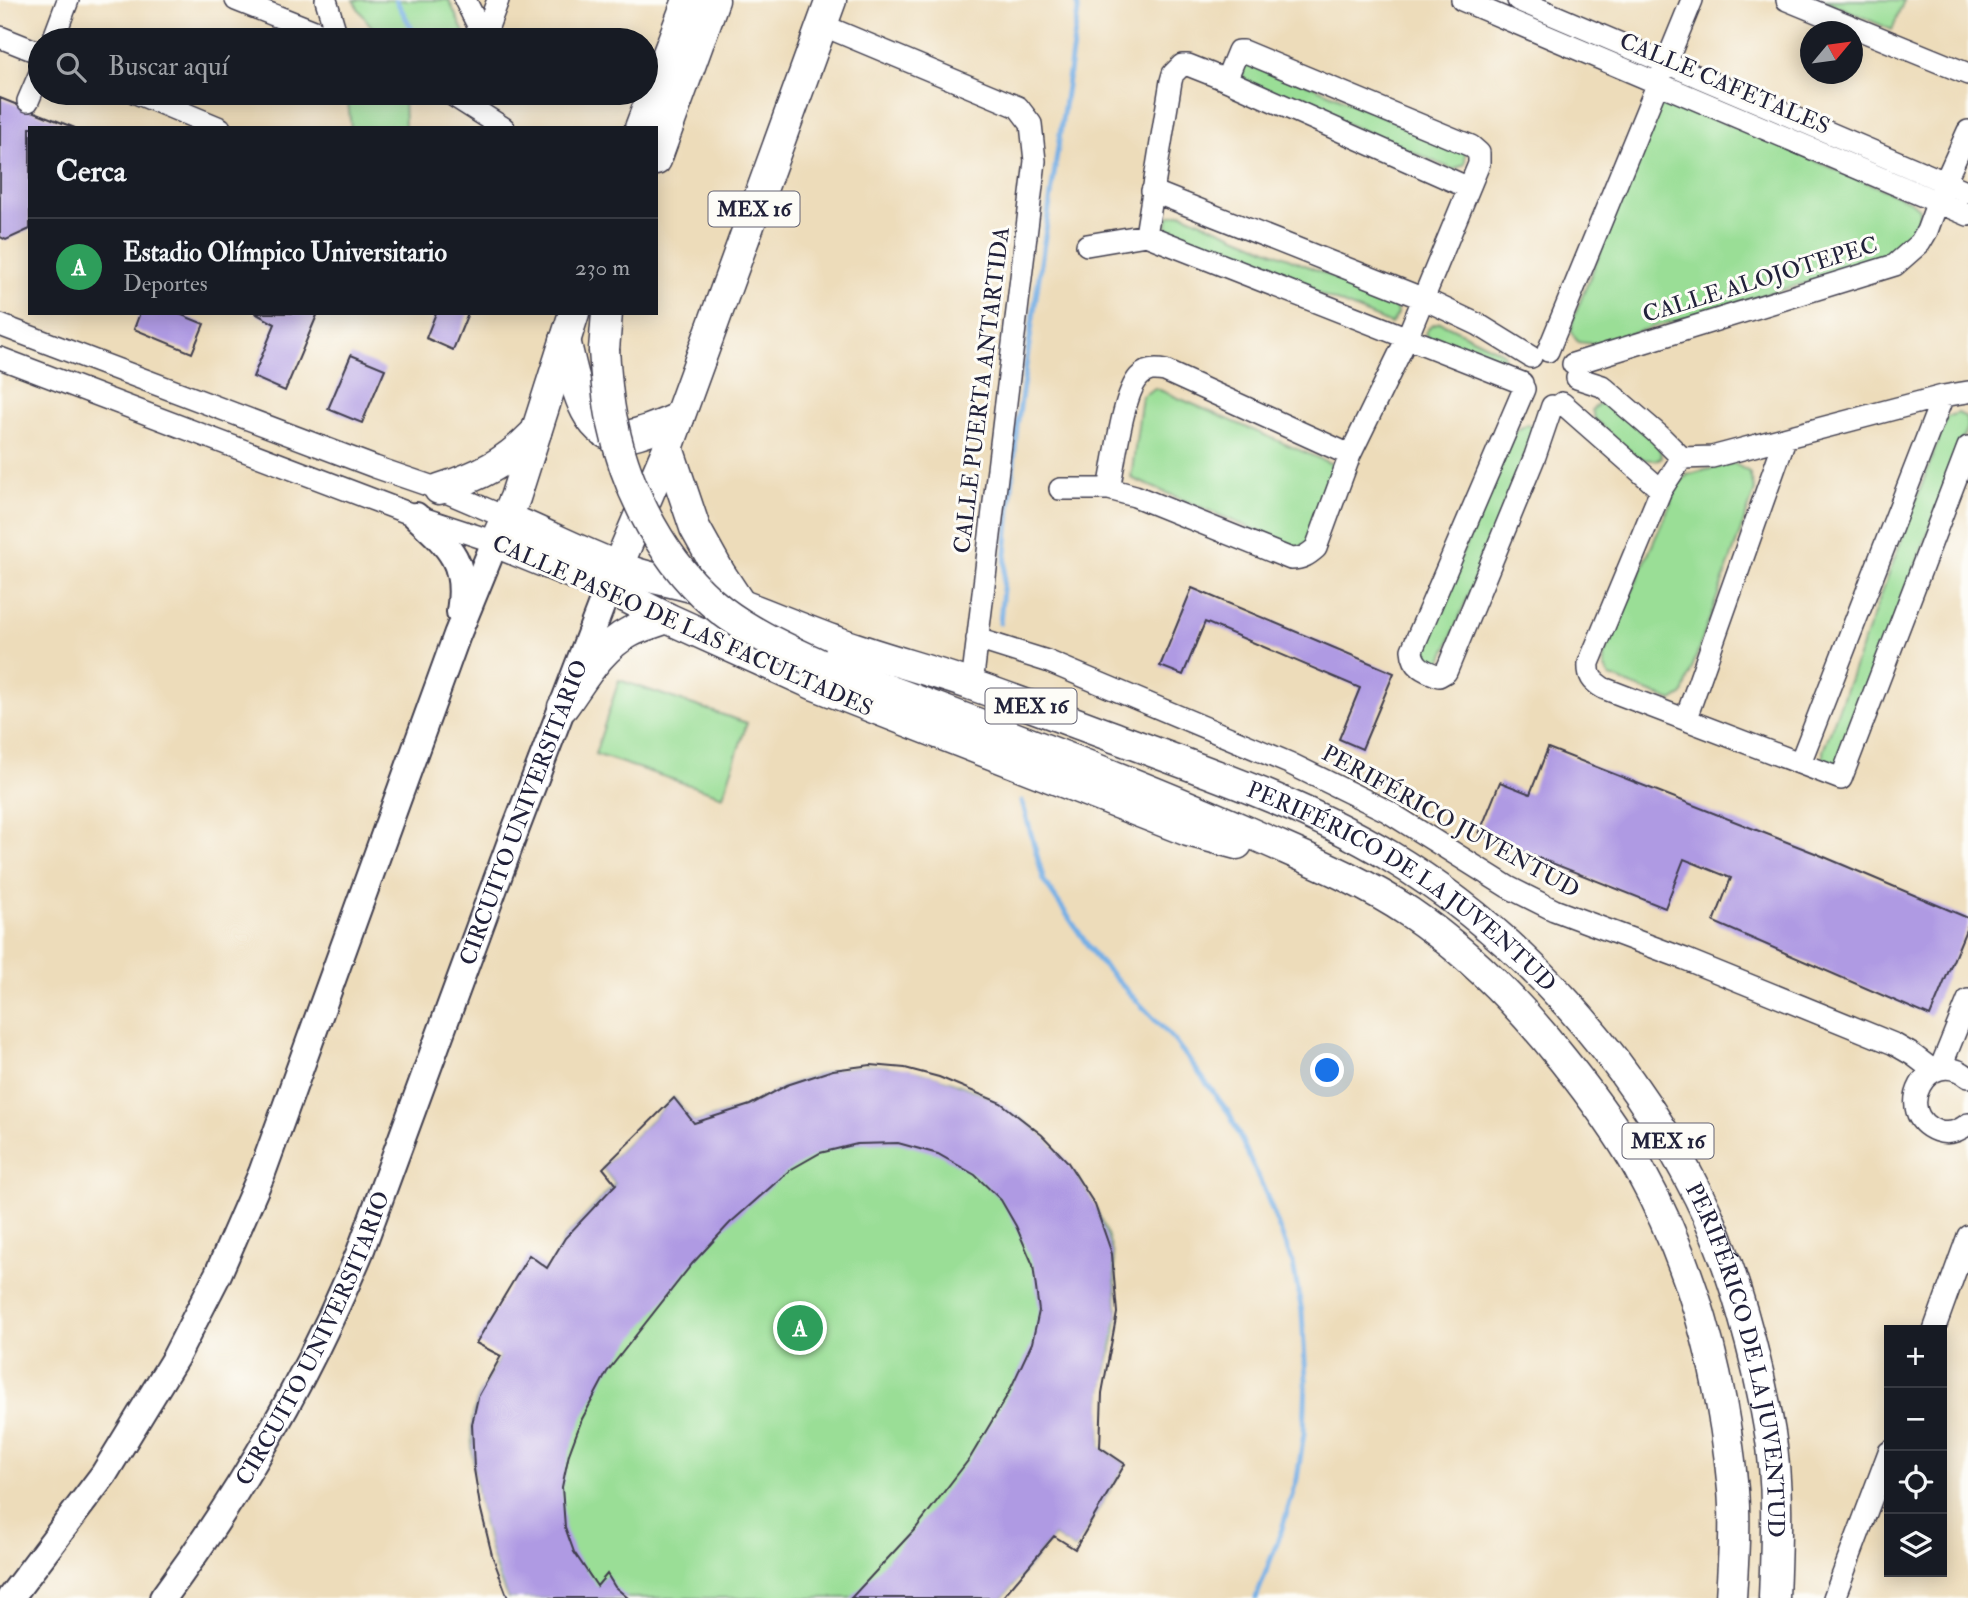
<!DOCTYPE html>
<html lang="es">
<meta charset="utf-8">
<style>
:root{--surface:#171b24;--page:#242831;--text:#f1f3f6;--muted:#9ea1a6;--line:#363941;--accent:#1a73e8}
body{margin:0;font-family:"IM FELL Double Pica",serif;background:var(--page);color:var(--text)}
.controls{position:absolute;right:21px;bottom:21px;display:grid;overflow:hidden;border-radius:0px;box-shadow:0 4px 18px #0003}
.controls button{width:63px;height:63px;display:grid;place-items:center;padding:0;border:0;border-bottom:2px solid var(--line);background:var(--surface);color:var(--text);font:35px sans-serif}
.compass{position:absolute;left:1800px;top:21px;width:63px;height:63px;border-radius:50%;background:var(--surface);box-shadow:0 4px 18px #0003;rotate:61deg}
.you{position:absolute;left:1328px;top:1071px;width:24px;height:24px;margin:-18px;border:5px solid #fff;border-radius:50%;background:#1a73e8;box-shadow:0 0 0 10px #1a73e833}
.badge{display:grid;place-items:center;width:46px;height:46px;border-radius:50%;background:var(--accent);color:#fff;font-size:23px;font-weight:700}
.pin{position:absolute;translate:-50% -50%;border:4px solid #fff;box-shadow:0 2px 7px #0006}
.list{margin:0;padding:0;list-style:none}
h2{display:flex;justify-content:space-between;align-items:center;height:91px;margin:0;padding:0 28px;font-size:30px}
h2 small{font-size:23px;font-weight:400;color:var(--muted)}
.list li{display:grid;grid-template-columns:46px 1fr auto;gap:21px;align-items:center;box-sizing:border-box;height:98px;padding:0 28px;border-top:2px solid var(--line)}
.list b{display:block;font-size:26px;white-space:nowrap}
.list p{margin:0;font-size:23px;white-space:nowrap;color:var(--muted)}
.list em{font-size:23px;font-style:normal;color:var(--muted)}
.icon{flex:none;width:38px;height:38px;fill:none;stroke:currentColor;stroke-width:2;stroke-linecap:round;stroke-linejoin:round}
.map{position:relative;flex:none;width:1968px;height:1598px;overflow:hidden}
.search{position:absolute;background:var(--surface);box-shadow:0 4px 18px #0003;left:28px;top:28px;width:630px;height:77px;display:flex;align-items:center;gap:18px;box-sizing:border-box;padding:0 24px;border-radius:38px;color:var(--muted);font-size:26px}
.panel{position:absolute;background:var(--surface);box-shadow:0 4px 18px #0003;left:28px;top:126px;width:630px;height:189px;border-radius:0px}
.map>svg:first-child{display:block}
.green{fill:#9ade96;stroke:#5e8068;stroke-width:2}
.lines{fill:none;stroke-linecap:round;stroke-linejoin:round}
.stream{stroke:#75afe5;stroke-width:5}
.building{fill:#af9ae3}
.minor-casing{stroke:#403e4e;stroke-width:24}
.major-casing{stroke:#403e4e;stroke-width:30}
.highway-casing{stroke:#403e4e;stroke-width:33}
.minor{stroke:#fff;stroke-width:21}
.major{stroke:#fff;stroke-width:26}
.highway{stroke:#fff;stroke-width:30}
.highway-bridge-casing{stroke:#403e4e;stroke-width:33;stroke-linecap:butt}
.highway-bridge{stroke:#fff;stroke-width:30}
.labels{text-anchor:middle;stroke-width:6;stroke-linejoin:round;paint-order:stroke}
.shield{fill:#fdfcf7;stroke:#646373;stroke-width:2}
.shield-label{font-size:21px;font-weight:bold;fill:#22223b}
.street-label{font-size:23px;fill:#22223b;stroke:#fdfcf7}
</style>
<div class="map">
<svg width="1968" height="1598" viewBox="0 0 1968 1598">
<rect width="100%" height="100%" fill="#fdfcf7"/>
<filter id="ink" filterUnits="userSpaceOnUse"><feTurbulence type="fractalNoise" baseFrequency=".0143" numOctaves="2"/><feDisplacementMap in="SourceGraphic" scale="14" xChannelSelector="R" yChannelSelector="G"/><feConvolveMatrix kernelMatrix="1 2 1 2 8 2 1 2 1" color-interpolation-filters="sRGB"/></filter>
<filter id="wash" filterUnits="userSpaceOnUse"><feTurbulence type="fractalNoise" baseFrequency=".00686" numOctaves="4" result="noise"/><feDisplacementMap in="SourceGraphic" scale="28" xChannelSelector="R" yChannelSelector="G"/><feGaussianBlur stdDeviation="1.57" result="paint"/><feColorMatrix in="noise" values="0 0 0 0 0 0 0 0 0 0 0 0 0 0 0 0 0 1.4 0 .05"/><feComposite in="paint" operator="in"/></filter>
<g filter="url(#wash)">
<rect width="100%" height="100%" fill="#eddcba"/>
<path class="green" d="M353 0H449L465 35 464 40H389C373 32 362 15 353 0Z
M1824 0H1904L1892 30Z
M1256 62 1465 151V164L1454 170 1243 79V67Z
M347 93H404L405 128H351Z
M1662 100 1673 101 1911 201 1919 208C1920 227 1903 248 1888 259L1595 344 1578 342 1571 332 1573 319Z
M1181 213 1393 302 1398 314 1391 324 1175 234 1167 227 1169 216Z
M1440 322 1503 353 1505 363 1500 368 1431 341 1425 333 1431 325Z
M1155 388 1332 464 1337 474 1307 543 1298 548 1131 478 1142 396Z
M1600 403 1609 405 1658 444 1662 458C1637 469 1613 435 1595 419L1592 410Z
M1958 413 1966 417 1967 427 1845 758 1834 768 1824 763 1823 751 1947 417Z
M1528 424 1535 429 1440 665 1430 669 1419 653 1515 431Z
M1733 463 1749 472 1755 490 1683 694 1672 701 1610 677 1604 666V655L1679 484 1687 475Z
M619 680 747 723 723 796 595 754Z
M871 1065C956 1072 1034 1109 1081 1183 1095 1205 1108 1230 1113 1256 1116 1273 1116 1292 1117 1309 1118 1338 1105 1366 1102 1393 1099 1411 1101 1429 1100 1447L1125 1464 1075 1549 1054 1536 1002 1598H508C488 1563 469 1464 472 1424 472 1415 476 1406 478 1397L565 1238 615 1184 603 1168 674 1098 694 1123 750 1105 787 1085 833 1070Z"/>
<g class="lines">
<path class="stream" d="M396 0 416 36
M1000 623 1017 427 1078 11 1077 0
M1022 801 1044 881 1097 959 1174 1040 1229 1113 1266 1194 1293 1264 1302 1312 1306 1379 1304 1433 1297 1479 1281 1532 1256 1598"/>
</g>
<g id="blocks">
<path class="building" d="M0 98 75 128H30V229L6 240 0 237Z
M140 313H177L204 324 192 353 134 329Z
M255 313H318L285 391 253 377 275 324Z
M436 313H468L453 350 426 338Z
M351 355 385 369 362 423 328 409Z
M1192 588 1394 673 1362 749 1339 739 1360 688 1205 622 1183 675 1160 666Z
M1548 748 1815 853 1968 918V925L1930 1016 1714 922 1731 878 1684 859 1665 908 1479 834 1500 782 1530 794Z
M871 1065 905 1068 939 1077 1001 1103 1042 1135 1067 1161 1095 1205 1112 1254 1117 1313 1102 1393 1100 1447 1125 1464 1075 1549 1054 1536 1002 1598H851L916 1528 970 1458 1008 1394 1032 1343 1039 1311 1033 1265 1016 1226 1001 1200 975 1175 938 1154 898 1143 857 1144 820 1153 790 1170 730 1223 692 1264 607 1372 582 1419 569 1454 562 1487 565 1527 574 1552 597 1586 607 1574 615 1587 628 1598H508L492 1555 480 1506 474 1469 472 1424 478 1397 501 1356 476 1343 529 1255 547 1268 565 1238 616 1184 603 1168 674 1098 694 1123 750 1105 787 1085 833 1070Z"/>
</g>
</g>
<g filter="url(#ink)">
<use href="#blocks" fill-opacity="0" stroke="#403e4e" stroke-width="2"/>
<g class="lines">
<g class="minor-casing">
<path id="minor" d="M236 0 337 40
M326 0 338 40
M465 0 484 37
M1462 0 1968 215
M1518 0 1968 192
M1787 0 1968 74
M822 25 1018 107 1031 124 1035 161 972 685
M0 37 40 53
M53 40 68 0
M483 40 498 0
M1226 80 1238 51H1243L1471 146 1479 153V164L1407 338 1350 455 1316 548C1308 555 1302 559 1291 559L1135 496 1109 489C1115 462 1122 396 1139 377 1146 369 1155 369 1165 371L1350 455
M136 93 220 128
M449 93 504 128
M28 101 40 73
M1152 191 1424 299 1479 325 1531 357
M1146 235 1171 81 1173 74 1182 65H1188L1226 80 1469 188
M1087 245 1146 235 1522 383
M0 325 375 467 439 489 507 518
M1548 351 1692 0
M0 358 416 516 495 542
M1573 364 1895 265 1920 243 1927 231 1945 182 1968 131
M1577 378 1602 386 1659 435 1682 458 1712 457 1943 396 1968 392
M1524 389 1412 650C1413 667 1425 671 1439 676L1446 672 1449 665 1535 456 1552 406
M1562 403 1661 490
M1682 458 1661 490 1589 663C1588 676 1592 681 1603 688L1841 779 1968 447
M1060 489H1109
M977 639 1047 661 1289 763 1387 811 1508 887 1554 910 1685 959 1894 1044 1913 1055 1934 1071
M1686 718 1785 439
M1800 763 1943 396
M1940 1069 1968 1000
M1968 1077C1928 1044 1891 1114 1937 1131 1948 1135 1959 1131 1968 1124
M1934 1330 1968 1236
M1834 1598 1889 1452"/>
</g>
<g class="major-casing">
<g id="major">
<path d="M416 516C450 547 468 562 460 612"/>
<path d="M10 1598 104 1474 175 1358 218 1274 262 1173 457 635 495 542"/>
<path id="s1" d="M163 1598C242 1491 309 1374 360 1252L516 828 608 588"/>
</g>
</g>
<g class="highway-casing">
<g id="highway">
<path d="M640 128 688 0"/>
<path d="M656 160 714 0"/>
<path d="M574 313 515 498 495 542 608 588 667 618 815 685 1188 831 1237 844"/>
<path d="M565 340C573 370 582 444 627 436 644 433 663 424 679 418"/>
<path d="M604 350 607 313"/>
<path d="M668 448 695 528 720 573 741 605 738 607"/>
<path d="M439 489C480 476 506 463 536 432"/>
<path id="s2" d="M507 518C548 535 591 558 633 572 656 580 681 583 704 591 747 606 789 624 832 640 878 657 926 669 972 685 1021 702 1070 721 1119 739 1210 773 1304 805 1388 855 1521 935 1630 1058 1699 1197 1732 1263 1758 1360 1770 1433 1779 1487 1776 1544 1774 1598"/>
<path d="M611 582 668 448 831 0"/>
<path d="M819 664C962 718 1107 770 1248 832 1303 857 1358 878 1409 912 1468 952 1520 1005 1564 1061 1591 1095 1617 1130 1638 1167 1693 1266 1723 1378 1733 1490 1736 1525 1733 1563 1731 1598"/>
<path d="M563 707C582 681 600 647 630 632 641 626 655 623 667 618"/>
</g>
</g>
<use href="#minor" class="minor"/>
<use href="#major" class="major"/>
<use href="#highway" class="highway"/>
<g class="highway-bridge-casing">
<path id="highway-bridge" d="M604 350C606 375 607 400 613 424 627 492 665 566 721 610 751 633 785 648 819 664"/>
</g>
<use href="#highway-bridge" class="highway-bridge"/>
</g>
</g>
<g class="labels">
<g class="shield">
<rect x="708.5" y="191.5" width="91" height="35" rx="5"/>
<rect x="985.5" y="688.5" width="91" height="35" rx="5"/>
<rect x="1622.5" y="1123.5" width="91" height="35" rx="5"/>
</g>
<g class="shield-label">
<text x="754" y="216">MEX 16</text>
<text x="1031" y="713">MEX 16</text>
<text x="1668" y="1148">MEX 16</text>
</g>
<g class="street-label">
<text transform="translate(1725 83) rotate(23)" y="8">CALLE CAFETALES</text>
<text transform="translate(1760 279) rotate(-17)" y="8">CALLE ALOJOTEPEC</text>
<text transform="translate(981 390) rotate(-83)" y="8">CALLE PUERTA ANTARTIDA</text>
<text transform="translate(683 625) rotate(24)" y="8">CALLE PASEO DE LAS FACULTADES</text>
<text dy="8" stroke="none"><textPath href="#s1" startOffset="868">CIRCUITO UNIVERSITARIO</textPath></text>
<text transform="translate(1451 821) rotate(29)" y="8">PERIFÉRICO JUVENTUD</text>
<text dy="8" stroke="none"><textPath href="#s2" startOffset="973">PERIFÉRICO DE LA JUVENTUD</textPath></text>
<text dy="8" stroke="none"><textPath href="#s1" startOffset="301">CIRCUITO UNIVERSITARIO</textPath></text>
<text dy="8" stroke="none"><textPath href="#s2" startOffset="1582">PERIFÉRICO DE LA JUVENTUD</textPath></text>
</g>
</g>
</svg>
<div class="controls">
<button>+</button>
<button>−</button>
<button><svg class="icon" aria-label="locate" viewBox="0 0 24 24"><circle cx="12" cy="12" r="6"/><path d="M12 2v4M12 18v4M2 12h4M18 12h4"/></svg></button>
<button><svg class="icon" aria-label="layers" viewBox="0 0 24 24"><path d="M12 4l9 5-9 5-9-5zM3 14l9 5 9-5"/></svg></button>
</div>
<svg class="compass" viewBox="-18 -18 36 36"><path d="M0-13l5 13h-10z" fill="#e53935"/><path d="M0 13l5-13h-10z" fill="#9ea1a6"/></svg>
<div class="you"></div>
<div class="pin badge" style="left:800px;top:1328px;background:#2e9e5b">A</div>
<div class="search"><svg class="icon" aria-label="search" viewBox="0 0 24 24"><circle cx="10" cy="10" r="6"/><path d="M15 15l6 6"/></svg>Buscar aquí</div>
<section class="panel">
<h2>Cerca<small></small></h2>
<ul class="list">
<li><span class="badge" style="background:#2e9e5b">A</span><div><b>Estadio Olímpico Universitario</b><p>Deportes</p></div><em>230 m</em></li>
</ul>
</section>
</div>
